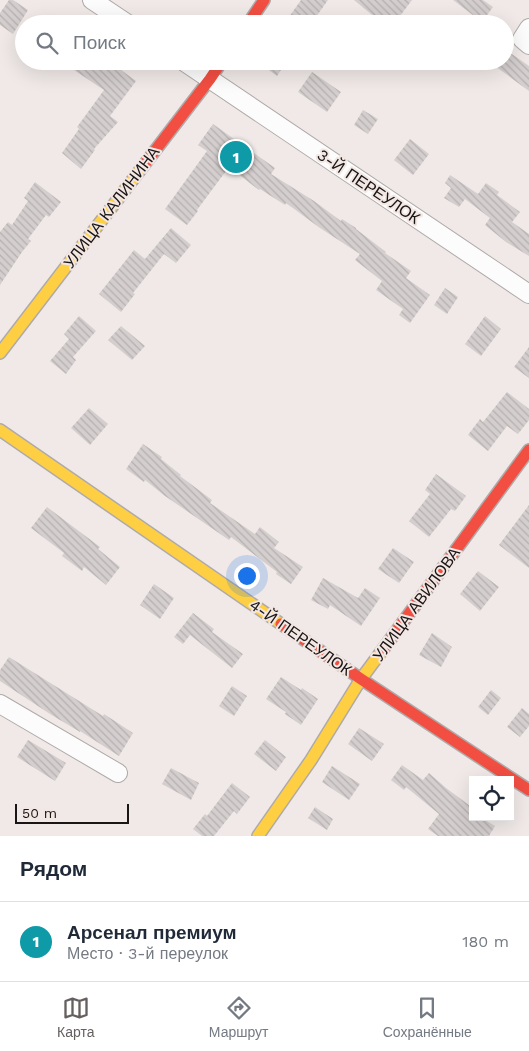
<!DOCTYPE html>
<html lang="ru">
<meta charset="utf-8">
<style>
:root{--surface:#fff;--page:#f6f6f7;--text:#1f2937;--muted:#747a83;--line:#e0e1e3;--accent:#65605f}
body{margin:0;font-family:"Work Sans",sans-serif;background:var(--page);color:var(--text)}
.controls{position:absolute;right:15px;bottom:15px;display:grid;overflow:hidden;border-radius:0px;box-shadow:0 5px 20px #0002}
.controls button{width:45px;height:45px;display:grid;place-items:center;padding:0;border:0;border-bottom:1px solid var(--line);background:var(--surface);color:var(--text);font:25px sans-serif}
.scale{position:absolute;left:15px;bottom:12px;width:114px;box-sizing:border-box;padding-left:5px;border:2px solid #1a1615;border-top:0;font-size:14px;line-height:18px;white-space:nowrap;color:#1a1615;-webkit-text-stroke:4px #f3e7e4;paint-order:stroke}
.you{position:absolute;left:246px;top:575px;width:18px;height:18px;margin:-12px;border:4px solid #fff;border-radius:50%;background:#1a73e8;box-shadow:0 0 0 8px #1a73e833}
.badge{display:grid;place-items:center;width:32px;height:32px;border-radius:50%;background:var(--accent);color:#fff;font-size:16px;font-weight:700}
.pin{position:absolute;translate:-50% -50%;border:2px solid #fff;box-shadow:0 1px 5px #0006}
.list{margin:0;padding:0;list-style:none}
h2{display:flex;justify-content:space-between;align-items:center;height:65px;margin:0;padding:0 20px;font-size:21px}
h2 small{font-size:16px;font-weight:400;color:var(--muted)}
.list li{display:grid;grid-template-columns:32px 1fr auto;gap:15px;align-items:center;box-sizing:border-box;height:80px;padding:0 20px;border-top:1px solid var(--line)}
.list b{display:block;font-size:19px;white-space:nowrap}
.list p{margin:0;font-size:16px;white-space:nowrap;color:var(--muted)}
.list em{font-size:16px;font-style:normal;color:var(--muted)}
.icon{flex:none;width:28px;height:28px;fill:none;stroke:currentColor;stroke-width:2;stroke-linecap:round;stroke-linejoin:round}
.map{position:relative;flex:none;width:529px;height:836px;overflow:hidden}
.search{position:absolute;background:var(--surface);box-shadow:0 5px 20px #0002;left:15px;right:15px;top:15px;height:55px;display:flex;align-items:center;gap:12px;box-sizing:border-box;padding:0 18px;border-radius:28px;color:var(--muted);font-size:19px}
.sheet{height:145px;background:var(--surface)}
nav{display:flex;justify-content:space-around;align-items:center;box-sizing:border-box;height:70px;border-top:1px solid var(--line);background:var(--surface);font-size:14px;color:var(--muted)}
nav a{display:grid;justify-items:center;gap:2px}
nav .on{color:var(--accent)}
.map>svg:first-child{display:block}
.building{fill:url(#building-back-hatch)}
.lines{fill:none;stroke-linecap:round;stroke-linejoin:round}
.street-casing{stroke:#afaaa9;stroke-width:20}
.slow-casing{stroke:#afaaa9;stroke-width:14}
.jam-casing{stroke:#afaaa9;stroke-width:14}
.street{stroke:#fdfcfc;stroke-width:18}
.slow{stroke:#ffcf43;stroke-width:11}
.jam{stroke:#f24e42;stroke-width:11}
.labels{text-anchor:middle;stroke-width:4;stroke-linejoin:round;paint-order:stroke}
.street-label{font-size:16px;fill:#1a1615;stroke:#f3e7e4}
</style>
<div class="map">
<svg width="529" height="836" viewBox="0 0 529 836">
<defs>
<pattern id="building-back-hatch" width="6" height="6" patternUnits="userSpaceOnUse" patternTransform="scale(1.25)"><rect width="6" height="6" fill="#d4cfce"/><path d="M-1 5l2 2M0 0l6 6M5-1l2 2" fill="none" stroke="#b5b1b0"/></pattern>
</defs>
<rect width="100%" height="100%" fill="#f0e9e8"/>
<path class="building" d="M9 0H13L28 10 13 34 0 25V13Z
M301 0H328L311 24H284Z
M354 0H412L394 24H383Z
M453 0H483L493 7 482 22Z
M505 49 529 66V91L488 61H505Z
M80 61H109L136 81 110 116 118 122 94 149 95 150 81 169 62 153 79 129 77 127 104 90 74 70Z
M256 61H287L277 76Z
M312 72 341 92 327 112 298 92Z
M363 110 378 119 368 134 354 125Z
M213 124 275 168 271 174 314 201 341 221 342 219 356 228V229L386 252 385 253 411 271 406 278 430 295 410 323 399 315 403 309 376 290 382 281 355 260 360 254 320 228 286 203 285 205 260 189 259 190 229 167 197 210 198 211 187 225 165 209 207 151 198 145Z
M410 139 429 154 413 175 394 160Z
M450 175 478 194 486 183 499 192 497 195 520 212 512 222 529 234V256L506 242 485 225 490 218 465 199 459 207 444 198 451 188 445 183Z
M35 182 61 202 49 217 46 215 28 239 31 241 22 252 0 285V232L8 222 12 225 28 201 24 198Z
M171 228 191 245 176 263 164 254 133 293 135 294 121 312 99 294 134 250 145 259Z
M445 288 458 297 447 314 434 305Z
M79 316 96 331 73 357 76 360 66 374 50 361 69 339 64 334Z
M485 316 501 329 481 356 465 344Z
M121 326 145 346 132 360 108 340Z
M529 347V378L514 367Z
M507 392 529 409V420L518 434 507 426 488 451 468 435 480 419 483 422Z
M89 408 108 424 90 445 71 428Z
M143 444 162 457 161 459 181 475 180 476 212 500 210 503 255 534 260 527 279 542 274 548 303 567 291 584 276 574 277 572 231 537 229 540 165 496 145 480 144 482 126 469Z
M436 474 466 496 455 511 451 509 429 537 409 521 430 494 425 490Z
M529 505V568L499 545Z
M47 507 100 547 98 549 120 567 106 585 84 567 82 571 62 556 64 553 31 528Z
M393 548 414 562 399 583 378 569Z
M478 571 499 587 480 611 460 594Z
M323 578 358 598 365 588 380 598 361 626 330 605 328 609 311 600Z
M154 584 174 598 160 619 140 605Z
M193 613 214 629 212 632 243 654 232 668 190 635 183 644 174 637Z
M432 633 452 647 441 667 419 655Z
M9 657 103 716 104 714 133 733 119 756 80 731V732L50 714 0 681V670Z
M281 677 301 690 302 688 318 699 301 725 285 714 286 712 266 699Z
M232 686 247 696 234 716 219 706Z
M491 690 501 698 488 715 478 707Z
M522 708 529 714V726L520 737 507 727Z
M359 728 384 744 372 761 348 744Z
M28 740 66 763 55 781 17 757Z
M265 740 286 757 276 771 254 754Z
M402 765 423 780 429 773 446 788 473 808 470 811 473 813V817H480L495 826 489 836H438L428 829 439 814 406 787 404 790 391 780Z
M332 766 360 784 349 800 322 782Z
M171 768 199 783 191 800 162 784Z
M232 783 250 797 237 814 234 811 214 836H202L193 829 205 814 207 816Z
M315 807 333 819 327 830 308 818Z"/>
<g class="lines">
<g class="street-casing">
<path id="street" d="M92 0 128 24
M529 28 522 39 529 45
M183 61 529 294
M0 704 118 773"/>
</g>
<g class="slow-casing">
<path id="slow" d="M0 353 144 165
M0 430 281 624
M258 836 311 760 361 679 384 648"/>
</g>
<g class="jam-casing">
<path id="jam" d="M248 24 264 0
M144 165 210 79 222 61
M281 624 361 679 529 790
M384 648 529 450"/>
</g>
<use href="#street" class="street"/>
<use href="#slow" class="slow"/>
<use href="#jam" class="jam"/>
</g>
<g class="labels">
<g class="street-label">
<text transform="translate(369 186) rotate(34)" y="6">3-Й ПЕРЕУЛОК</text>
<text transform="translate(111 207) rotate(-53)" y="6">УЛИЦА КАЛИНИНА</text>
<text transform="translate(416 604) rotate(-54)" y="6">УЛИЦА АВИЛОВА</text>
<text transform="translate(301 637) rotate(35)" y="6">4-Й ПЕРЕУЛОК</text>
</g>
</g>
</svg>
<div class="controls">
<button><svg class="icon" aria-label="locate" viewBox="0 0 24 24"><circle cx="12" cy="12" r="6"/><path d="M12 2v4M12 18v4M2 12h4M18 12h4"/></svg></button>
</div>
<div class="scale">50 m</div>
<div class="you"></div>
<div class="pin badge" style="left:236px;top:157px;background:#0f9aa8">1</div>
<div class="search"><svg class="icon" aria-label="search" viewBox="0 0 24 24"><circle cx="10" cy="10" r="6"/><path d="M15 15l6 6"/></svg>Поиск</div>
</div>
<section class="sheet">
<h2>Рядом<small></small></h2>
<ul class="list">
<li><span class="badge" style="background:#0f9aa8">1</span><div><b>Арсенал премиум</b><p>Место · 3-й переулок</p></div><em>180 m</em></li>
</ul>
</section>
<nav>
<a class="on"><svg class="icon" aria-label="map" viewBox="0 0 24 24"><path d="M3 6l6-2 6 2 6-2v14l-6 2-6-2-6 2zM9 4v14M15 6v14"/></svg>Карта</a>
<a><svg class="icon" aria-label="directions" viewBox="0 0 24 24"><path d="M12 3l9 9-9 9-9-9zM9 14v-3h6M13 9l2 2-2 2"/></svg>Маршрут</a>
<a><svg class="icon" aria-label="saved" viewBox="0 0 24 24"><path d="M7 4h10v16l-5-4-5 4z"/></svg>Сохранённые</a>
</nav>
